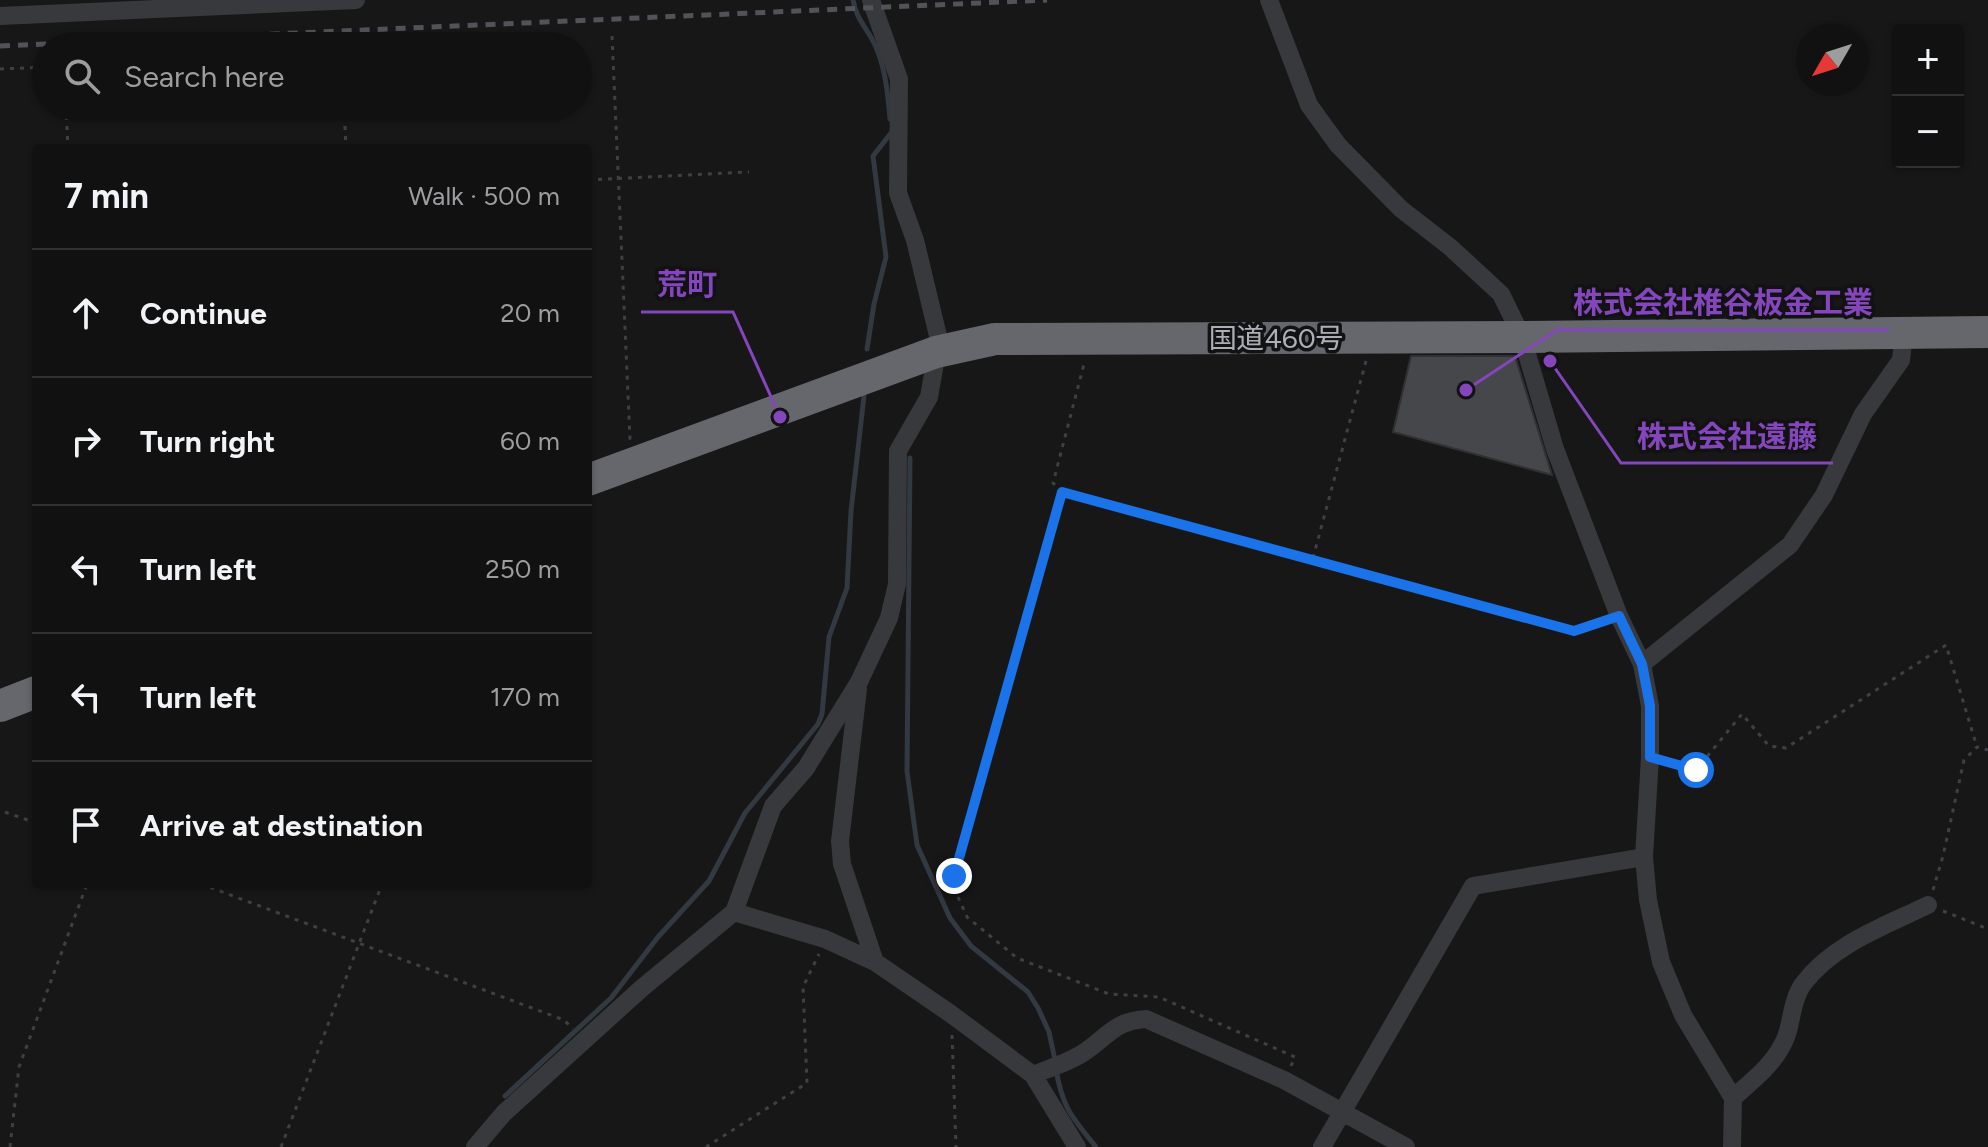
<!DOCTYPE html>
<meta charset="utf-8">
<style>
:root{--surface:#111112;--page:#1a1a1b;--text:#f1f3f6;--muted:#9c9d9f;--line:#303132}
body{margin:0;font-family:Figtree,"Noto Sans JP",sans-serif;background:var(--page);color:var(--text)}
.controls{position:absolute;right:24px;top:24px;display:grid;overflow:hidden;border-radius:8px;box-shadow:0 2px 6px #0004}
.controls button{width:72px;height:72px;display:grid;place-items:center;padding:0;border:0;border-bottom:2px solid var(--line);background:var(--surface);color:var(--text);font:40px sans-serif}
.compass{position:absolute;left:1796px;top:24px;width:72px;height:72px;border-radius:50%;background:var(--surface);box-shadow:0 2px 6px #0004;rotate:231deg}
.stop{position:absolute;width:24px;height:24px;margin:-18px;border:6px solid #1a73e8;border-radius:50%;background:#fff}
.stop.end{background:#1a73e8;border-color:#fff;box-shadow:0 2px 8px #0008}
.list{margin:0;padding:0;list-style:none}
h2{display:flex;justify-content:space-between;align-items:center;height:104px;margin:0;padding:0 32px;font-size:34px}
h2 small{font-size:26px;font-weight:400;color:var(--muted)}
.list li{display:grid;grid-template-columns:52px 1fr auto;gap:24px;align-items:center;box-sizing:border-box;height:128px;padding:0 32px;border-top:2px solid var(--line)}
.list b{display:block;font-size:30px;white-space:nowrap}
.list em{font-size:26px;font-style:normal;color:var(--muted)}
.icon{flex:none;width:44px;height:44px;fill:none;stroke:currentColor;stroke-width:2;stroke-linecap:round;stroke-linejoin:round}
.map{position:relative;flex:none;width:1988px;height:1147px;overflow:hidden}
.search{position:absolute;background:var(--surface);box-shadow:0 2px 6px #0004;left:32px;top:32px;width:560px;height:88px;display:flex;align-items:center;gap:20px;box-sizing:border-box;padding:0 28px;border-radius:44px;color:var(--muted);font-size:30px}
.panel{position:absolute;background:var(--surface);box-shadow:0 2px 6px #0004;left:32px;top:144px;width:560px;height:744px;border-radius:8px}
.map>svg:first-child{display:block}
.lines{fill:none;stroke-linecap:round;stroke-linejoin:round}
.stream{stroke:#323940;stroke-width:5}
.building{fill:#46474a;stroke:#313134;stroke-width:2}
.path{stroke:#3e4044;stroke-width:3;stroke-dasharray:4 6;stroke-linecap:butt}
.street{stroke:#38393d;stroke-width:18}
.highway{stroke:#65676d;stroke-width:32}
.rail{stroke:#515358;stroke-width:5;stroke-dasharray:10 8;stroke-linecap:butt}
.route{stroke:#1a73e8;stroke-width:10}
.labels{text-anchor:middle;stroke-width:7;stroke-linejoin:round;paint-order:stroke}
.street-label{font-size:28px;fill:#aaaeb6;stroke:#121213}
.leader{fill:none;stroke:#8446bd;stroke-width:3}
.callout-dot{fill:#8446bd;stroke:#121213;stroke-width:3}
.callout-label{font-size:30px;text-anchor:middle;font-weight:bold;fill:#8446bd;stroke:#121213;stroke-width:7;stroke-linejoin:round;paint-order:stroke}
</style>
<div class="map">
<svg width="1988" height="1147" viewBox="0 0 1988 1147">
<rect width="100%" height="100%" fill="#171718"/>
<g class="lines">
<path class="stream" d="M853 0C856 17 864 25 872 39 885 62 888 94 890 119
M867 349 874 304 886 257 873 156 891 133
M910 458 907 771 917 845 950 918 971 946 1028 992 1038 1008 1049 1032 1055 1060
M1056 1070C1063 1109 1072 1117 1096 1147
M505 1096 611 998 658 937 709 881 745 813 818 724 822 714 829 637 847 588 851 511 864 396"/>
</g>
<path class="building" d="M1411 356H1515L1552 475 1393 432Z"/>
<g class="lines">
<path class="path" d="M612 36 630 440
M0 69 46 67
M66 106 68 148
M344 106 346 148
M588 180 749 172
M1062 492 1053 483 1084 364
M1313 558 1366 361
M1665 761 1696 770 1742 714 1769 746 1786 748 1946 645 1977 747
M5 812 36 823
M201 884 564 1020 573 1029
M1933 890 1943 856 1964 760 1977 747 1988 750
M1943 911 1988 929
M952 1035 956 1147
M1291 1066 1295 1057 1159 997 1109 994 1017 958 967 917 958 897 954 876 1062 492 1574 631 1603 621
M10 1147 19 1067 87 884
M281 1147 382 884
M706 1147 807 1083 803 987 819 954"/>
<path class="street" d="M1269 0 1309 105 1338 145 1401 209 1450 247 1501 294 1522 337 1555 449 1619 616 1642 664 1650 706V757L1644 857 1648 900 1661 962 1683 1015 1733 1098 1732 1147
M0 16 356 0
M1642 664 1790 545 1824 495 1863 414 1901 360 1904 332
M858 689 840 841 842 864 875 962
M734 912 825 939 875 962 951 1014 1033 1075 1077 1147
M1033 1075C1049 1068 1071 1062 1086 1051 1109 1035 1115 1021 1146 1019L1284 1080 1406 1147
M1733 1098C1753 1080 1776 1063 1786 1037 1792 1021 1792 999 1803 984 1833 944 1885 926 1928 905
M475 1147 504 1113 642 988 734 912 773 806 806 768 859 682 889 618 897 584 898 451 929 397 939 340 915 240 898 193 899 79 871 0
M1322 1147 1473 886 1644 857"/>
<path class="highway" d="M588 480 936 352 995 339 1522 337 1988 332
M0 706 36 692"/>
<path class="rail" d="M0 46 1047 0"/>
</g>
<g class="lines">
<path class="route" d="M954 876 1062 492 1574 631 1619 616 1642 664 1650 706V757L1696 770"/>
</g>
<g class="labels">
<g class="street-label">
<text x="1276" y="348">国道460号</text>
</g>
</g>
<path class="leader" d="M780 417L733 312H641M1466 390L1557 330H1889M1550 361L1621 463H1833"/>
<g class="callout-dot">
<circle cx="780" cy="417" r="8"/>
<circle cx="1466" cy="390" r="8"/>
<circle cx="1550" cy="361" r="8"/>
</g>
<g class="callout-label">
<text x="687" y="295">荒町</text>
<text x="1723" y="313">株式会社椎谷板金工業</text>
<text x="1727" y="447">株式会社遠藤</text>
</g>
</svg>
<div class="controls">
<button>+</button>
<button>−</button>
</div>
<svg class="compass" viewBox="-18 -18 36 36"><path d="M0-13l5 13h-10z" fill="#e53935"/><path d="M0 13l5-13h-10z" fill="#9c9d9f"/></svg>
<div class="stop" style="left:1696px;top:770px"></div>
<div class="stop end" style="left:954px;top:876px"></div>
<div class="search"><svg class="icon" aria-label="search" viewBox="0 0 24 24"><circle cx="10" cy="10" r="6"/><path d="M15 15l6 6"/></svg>Search here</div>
<section class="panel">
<h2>7 min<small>Walk · 500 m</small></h2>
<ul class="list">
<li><svg class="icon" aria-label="ahead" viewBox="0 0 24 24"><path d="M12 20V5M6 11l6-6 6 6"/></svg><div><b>Continue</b></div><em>20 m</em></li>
<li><svg class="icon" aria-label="right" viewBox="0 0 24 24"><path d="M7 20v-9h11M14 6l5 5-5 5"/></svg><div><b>Turn right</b></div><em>60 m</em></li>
<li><svg class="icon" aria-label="left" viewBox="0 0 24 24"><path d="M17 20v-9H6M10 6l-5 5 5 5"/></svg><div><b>Turn left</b></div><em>250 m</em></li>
<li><svg class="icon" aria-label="left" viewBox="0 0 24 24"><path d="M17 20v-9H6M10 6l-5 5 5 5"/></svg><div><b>Turn left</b></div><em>170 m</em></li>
<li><svg class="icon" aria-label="arrive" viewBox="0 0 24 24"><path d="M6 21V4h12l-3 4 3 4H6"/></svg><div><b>Arrive at destination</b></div></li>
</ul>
</section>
</div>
